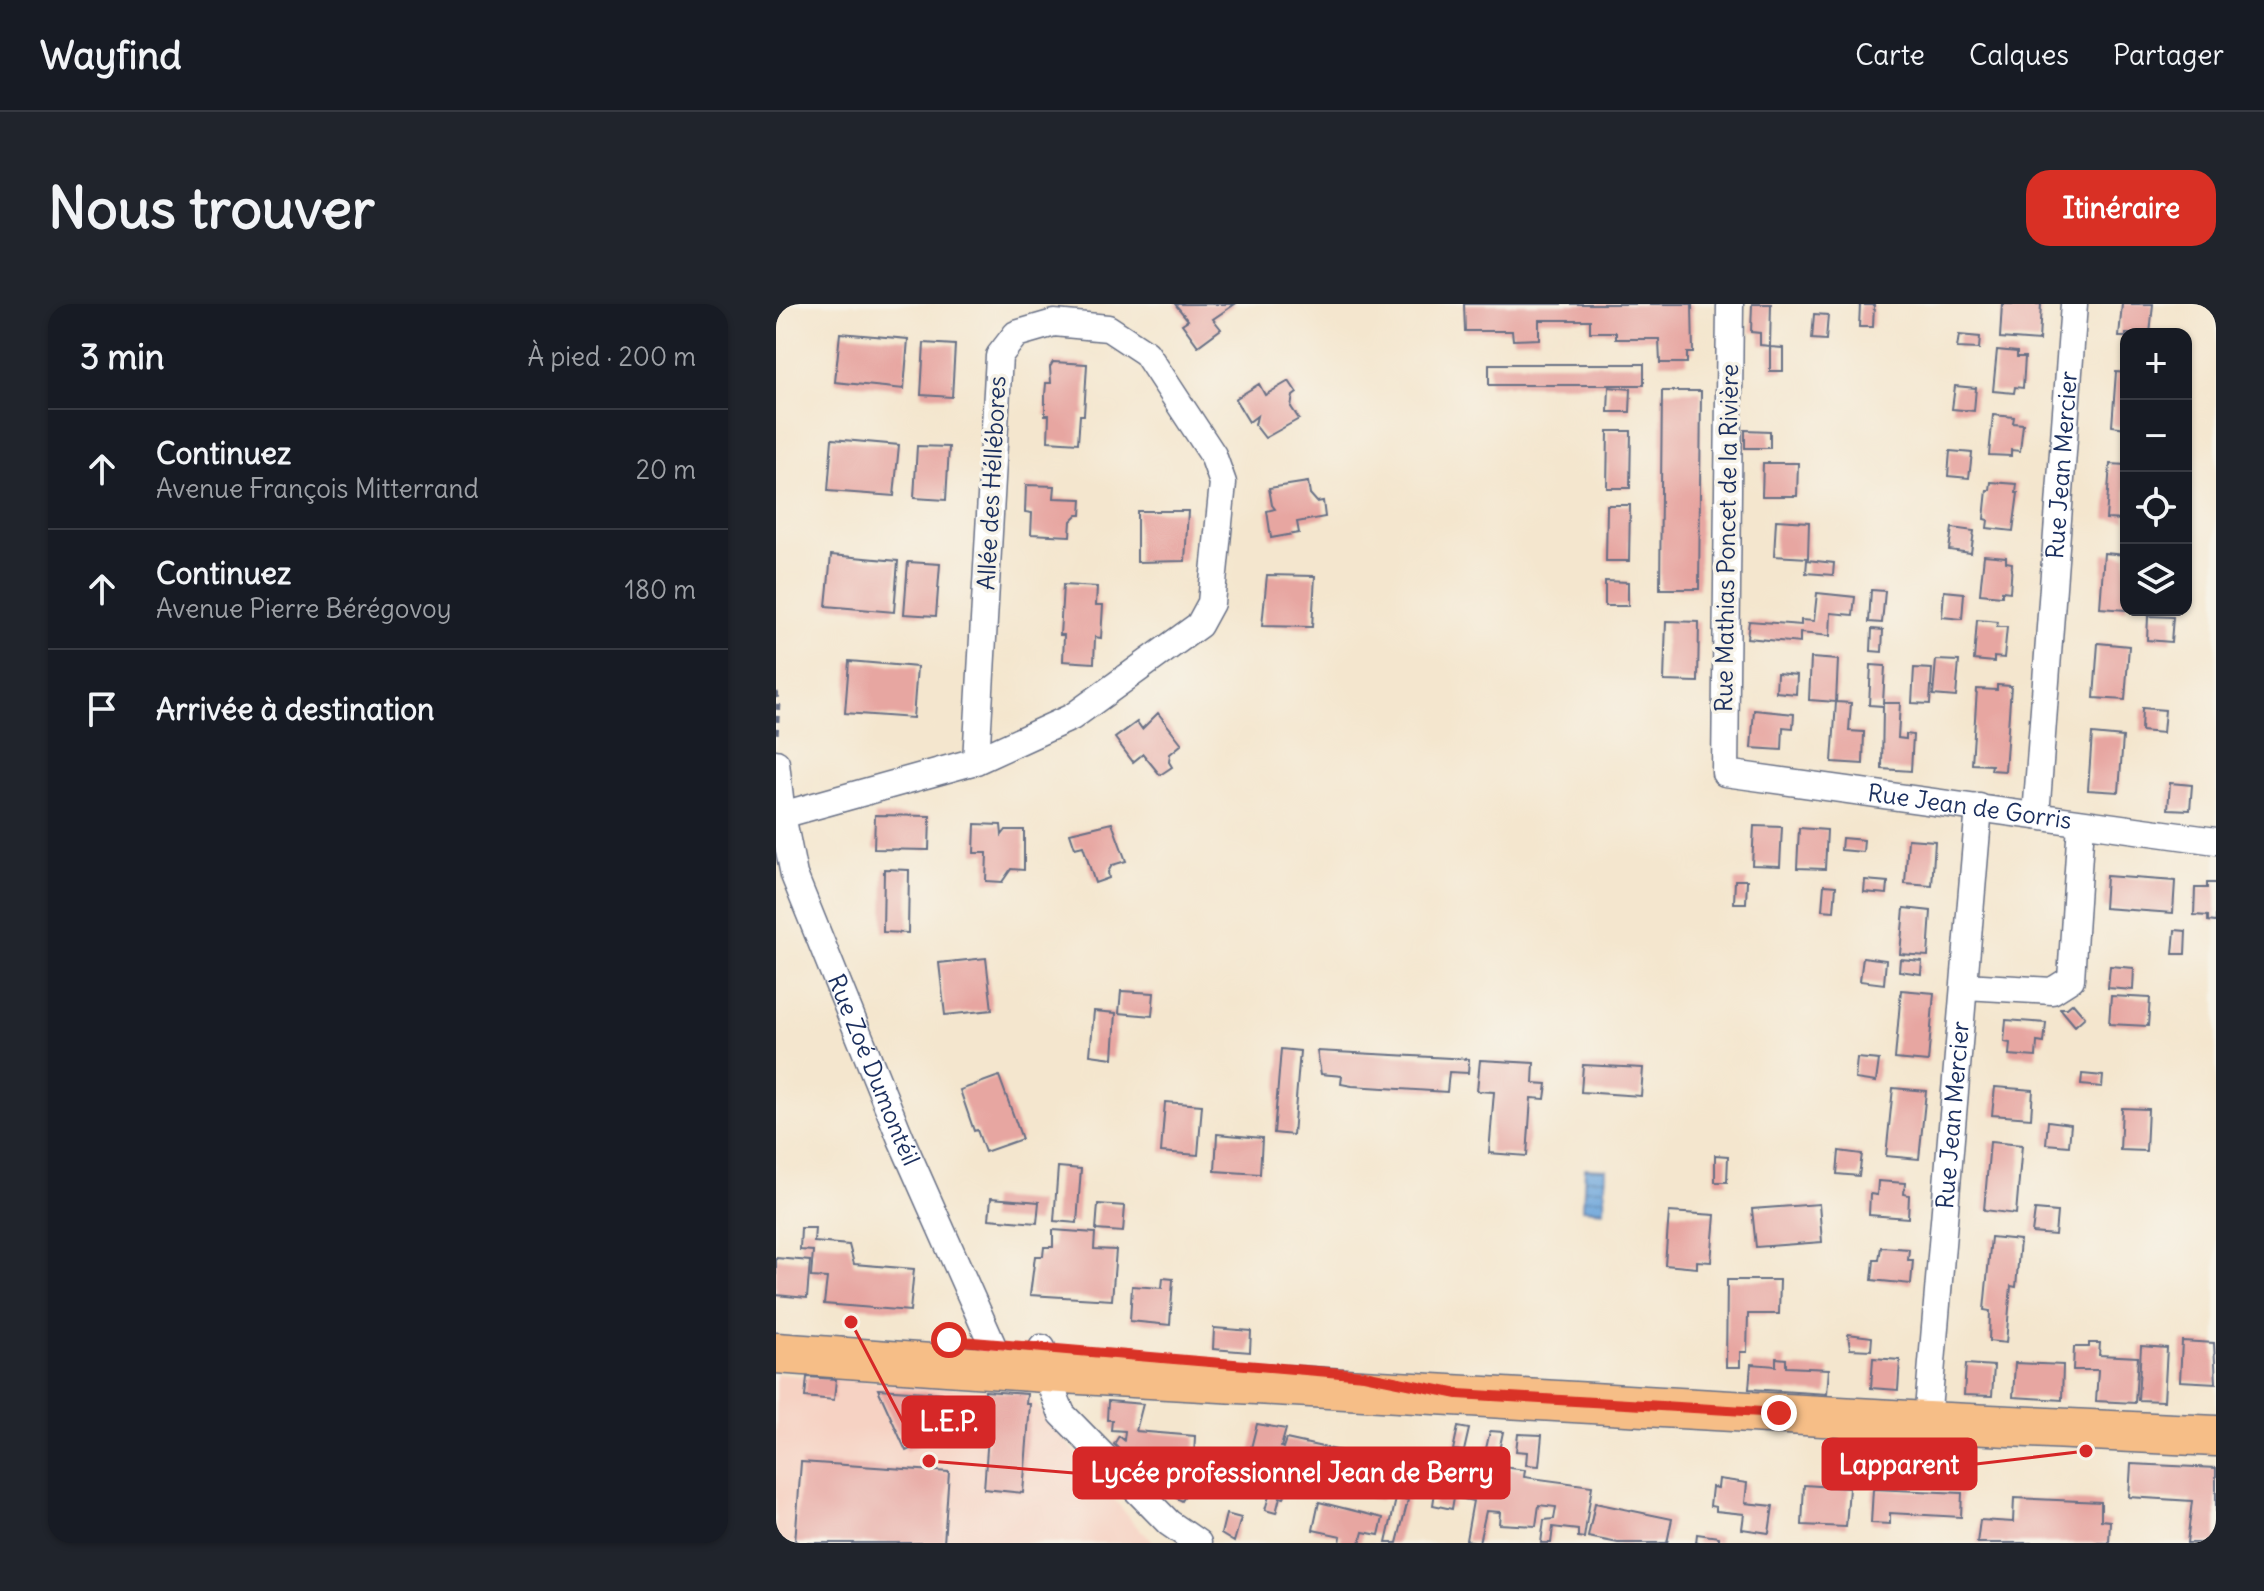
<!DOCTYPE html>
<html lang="fr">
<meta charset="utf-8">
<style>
:root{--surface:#171b24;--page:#20242c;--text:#f1f3f6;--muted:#9ea1a6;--line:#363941;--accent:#d93025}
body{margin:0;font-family:Delius,sans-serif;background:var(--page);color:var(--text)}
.controls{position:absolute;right:24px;top:24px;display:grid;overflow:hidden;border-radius:16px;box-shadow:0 2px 6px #0004}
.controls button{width:72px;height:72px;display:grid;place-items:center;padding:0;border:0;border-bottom:2px solid var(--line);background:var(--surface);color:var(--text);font:40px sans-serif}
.stop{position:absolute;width:24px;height:24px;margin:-18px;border:6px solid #d93025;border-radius:50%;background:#fff}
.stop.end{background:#d93025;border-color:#fff;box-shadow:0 2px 8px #0008}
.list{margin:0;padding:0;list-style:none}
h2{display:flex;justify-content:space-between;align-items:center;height:104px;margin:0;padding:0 32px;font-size:34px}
h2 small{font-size:26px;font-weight:400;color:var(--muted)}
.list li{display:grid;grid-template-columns:52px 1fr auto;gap:24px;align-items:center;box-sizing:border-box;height:120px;padding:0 32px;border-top:2px solid var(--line)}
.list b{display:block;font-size:30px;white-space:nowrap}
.list p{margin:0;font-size:26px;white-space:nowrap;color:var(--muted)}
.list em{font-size:26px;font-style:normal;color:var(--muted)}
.icon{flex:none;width:44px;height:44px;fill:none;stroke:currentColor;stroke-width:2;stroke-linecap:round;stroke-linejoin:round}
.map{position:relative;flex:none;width:1440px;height:1239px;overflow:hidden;border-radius:24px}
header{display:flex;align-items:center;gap:48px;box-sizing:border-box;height:112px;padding:0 40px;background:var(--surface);border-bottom:2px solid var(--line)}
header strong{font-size:38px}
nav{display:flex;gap:44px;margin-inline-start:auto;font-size:28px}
.intro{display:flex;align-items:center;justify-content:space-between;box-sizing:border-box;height:192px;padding:0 48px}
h1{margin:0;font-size:56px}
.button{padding:20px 36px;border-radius:24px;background:var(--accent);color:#fff;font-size:28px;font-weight:700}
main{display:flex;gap:48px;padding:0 48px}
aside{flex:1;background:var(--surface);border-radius:24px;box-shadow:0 2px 6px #0004}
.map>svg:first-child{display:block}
.built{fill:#f6d2c3}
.water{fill:url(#water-rules);stroke:#446a9c;stroke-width:2}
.building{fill:#e7a6a1}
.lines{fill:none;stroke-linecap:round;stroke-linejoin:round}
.street-casing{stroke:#676f85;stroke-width:29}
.primary-casing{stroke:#676f85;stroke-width:43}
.path{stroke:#676f85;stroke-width:5;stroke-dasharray:6 6;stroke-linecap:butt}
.street{stroke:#fff;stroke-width:26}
.primary{stroke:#f6be87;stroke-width:40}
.route{stroke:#d93025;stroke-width:10}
.labels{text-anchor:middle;stroke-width:7;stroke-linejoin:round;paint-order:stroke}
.street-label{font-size:24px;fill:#1b2f5e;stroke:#f7f3e8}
.leader{fill:none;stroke:#d62828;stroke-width:3}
.callout-dot{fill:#d62828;stroke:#f7f3e8;stroke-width:3}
.callout{fill:#d62828;stroke:#d62828;stroke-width:3}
.callout-label{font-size:26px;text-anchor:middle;font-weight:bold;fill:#fff}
</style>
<header>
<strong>Wayfind</strong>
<nav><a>Carte</a><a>Calques</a><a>Partager</a></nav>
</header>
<div class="intro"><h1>Nous trouver</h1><a class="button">Itinéraire</a></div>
<main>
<aside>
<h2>3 min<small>À pied · 200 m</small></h2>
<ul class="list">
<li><svg class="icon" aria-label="ahead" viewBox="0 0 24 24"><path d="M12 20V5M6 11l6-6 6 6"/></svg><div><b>Continuez</b><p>Avenue François Mitterrand</p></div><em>20 m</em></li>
<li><svg class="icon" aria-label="ahead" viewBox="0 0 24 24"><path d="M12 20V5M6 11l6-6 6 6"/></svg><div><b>Continuez</b><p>Avenue Pierre Bérégovoy</p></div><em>180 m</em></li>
<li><svg class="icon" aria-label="arrive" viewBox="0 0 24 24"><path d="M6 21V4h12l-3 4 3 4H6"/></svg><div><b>Arrivée à destination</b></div></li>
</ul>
</aside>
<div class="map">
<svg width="1440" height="1239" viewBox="0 0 1440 1239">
<defs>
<pattern id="water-rules" width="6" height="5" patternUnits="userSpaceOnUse" patternTransform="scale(2)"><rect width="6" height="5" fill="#6ca5db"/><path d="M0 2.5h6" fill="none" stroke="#5887b5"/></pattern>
</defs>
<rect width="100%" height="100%" fill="#f7f3e8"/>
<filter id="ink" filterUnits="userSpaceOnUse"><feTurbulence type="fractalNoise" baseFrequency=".0125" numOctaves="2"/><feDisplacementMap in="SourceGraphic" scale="16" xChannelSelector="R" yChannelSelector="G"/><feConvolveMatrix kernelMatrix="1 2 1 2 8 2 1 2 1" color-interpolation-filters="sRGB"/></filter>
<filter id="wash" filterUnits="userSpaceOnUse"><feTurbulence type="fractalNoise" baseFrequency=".006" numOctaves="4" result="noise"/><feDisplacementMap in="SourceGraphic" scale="32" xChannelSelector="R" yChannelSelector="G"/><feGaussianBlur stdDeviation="1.8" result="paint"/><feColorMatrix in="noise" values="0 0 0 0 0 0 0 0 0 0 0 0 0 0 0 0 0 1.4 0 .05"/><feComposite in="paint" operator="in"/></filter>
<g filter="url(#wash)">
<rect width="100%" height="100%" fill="#f4e6ce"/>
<path class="built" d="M0 1070 251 1090 362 1224 379 1239H0Z"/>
<path class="water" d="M809 864 830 865 828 907 807 905Z"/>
<g id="blocks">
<path class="building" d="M399 0H459L437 15 445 25 422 42 406 20 412 16Z
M688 0H916L917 49H911V59H884L883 35H840V28H814V16H763V35L737 36 736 27H689Z
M976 0H995L994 42 984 41V29L975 28Z
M1226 0H1265L1263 37 1224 34Z
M1346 0H1377L1374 30H1350V33H1343Z
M1084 1H1098L1097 23H1083Z
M1038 10 1052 11 1050 36 1036 35Z
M64 29 132 35 128 85 59 78Z
M1183 31 1204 33 1203 45 1181 44Z
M148 39 179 41 176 93 145 91Z
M994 43 1007 44V67H994Z
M1221 46 1241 48V53H1249L1247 84 1239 83 1238 89 1217 87Z
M277 58 311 60 308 111H304L302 139 272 137 273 111H269V91L270 79H275L274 63Z
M713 60H868V81H713Z
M1340 68 1350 69V124L1336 122Z
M513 77 521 89 517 92 515 103 523 115 489 134 479 121 481 112 473 118 459 95 483 80 489 91Z
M1179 82 1200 84 1198 107 1176 105Z
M833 83 855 85 854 108H832Z
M886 87H925L923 285H884Z
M1217 111 1238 113 1237 119 1247 120 1244 147 1235 146V152L1213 151Z
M969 126 994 127V144H969Z
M832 127H855L854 184H831Z
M56 135 123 141 118 192 52 187Z
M141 142 173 143 170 196 138 194Z
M1174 147 1196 149 1193 174 1172 172Z
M987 159H1022L1021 192H986Z
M1334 160 1350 161V216L1330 215Z
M532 178 534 190 541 198 547 197 549 213 521 218 523 229 495 234 491 207 499 205 496 201 493 184Z
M1215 178 1241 180 1240 189H1242L1237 227 1211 224 1212 216 1208 215 1211 186H1214Z
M250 181 279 182 278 194 306 195 305 211H301L295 217 294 232 255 230 256 209 249 208Z
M831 201H854L853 257H830Z
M361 207H412L409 257 361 258Z
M1000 216 1033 218 1032 254 998 252Z
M1176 224 1198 227 1195 249 1173 246Z
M1328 249 1350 251V306L1324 304Z
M55 251 122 257 118 308 50 302Z
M1208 251 1230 253V258L1236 259 1234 288 1226 287V292L1204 290Z
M1031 256 1058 259 1057 271 1030 269Z
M132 258 164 260 160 312 128 310Z
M491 271 539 272 536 323 486 322Z
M829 277 852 278V302H829Z
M287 281 321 283 320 301H327L325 334 319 333 318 359 287 357 288 331H284Z
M1095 286 1109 287 1106 319 1093 318Z
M1168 287 1188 289 1186 315 1166 313Z
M1041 289 1079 293 1077 311 1055 309 1054 332 1024 329V339L971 334 973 317 1025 321V316L1038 317Z
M1372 312 1397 313 1395 338 1371 336Z
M1201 316 1222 318 1221 323H1231L1228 354 1218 353V358L1198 356Z
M890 317 923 318 922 378 888 377Z
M1096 325 1107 326 1106 348 1095 347Z
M1322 339 1353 342 1349 396 1318 394Z
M1035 354 1062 356 1060 398 1033 396Z
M1160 356 1183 357 1180 393 1157 391Z
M73 357 141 363 137 414 69 409Z
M1095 361 1109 362 1107 399H1124L1122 434 1130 435V430L1137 431 1135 467 1106 465 1107 402 1093 401Z
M1138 364 1156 365 1154 400 1136 399Z
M1001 369 1021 371 1020 390 1000 388Z
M1221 381 1235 382 1229 467 1215 466 1216 461 1196 460 1201 385 1221 386Z
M1060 398 1075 399 1073 427 1088 428 1087 460 1056 458Z
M1366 404 1389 406 1387 429 1365 427Z
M978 406 1018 410 1017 424 1007 423 1006 446 975 444Z
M382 409 406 440 394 450 393 458 396 463 384 471 367 450 357 458 339 434 361 418 366 425Z
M1316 430 1347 433 1343 488 1312 486Z
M1394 479 1416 481 1414 506 1392 505Z
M99 511 154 512 153 546 98 545Z
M336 519 350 557 336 561 332 568 333 574 319 579 307 542 299 544 294 529Z
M199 520 225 521 226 531 230 526H248V566L235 565 226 578 210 577 211 549H198Z
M978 522 1006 523 1004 562 976 561Z
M1023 524 1051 526 1049 565 1021 564Z
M1066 534 1088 536 1087 548 1065 546Z
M1132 535 1159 537 1156 582 1129 580Z
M108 565 133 566 132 629 107 628Z
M1330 572 1399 577 1397 609 1328 604Z
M959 576H971L970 599H958Z
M1089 576 1112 578 1111 590 1088 588Z
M1431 579H1440V618L1432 617V612L1418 611 1419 584H1431Z
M1048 581 1060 582 1058 607 1046 606Z
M1128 604 1155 607 1152 652 1124 650Z
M1399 626 1410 627 1409 650H1397Z
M1087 653 1110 656 1108 680 1084 677Z
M210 654 216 706 169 711 163 659Z
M1124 655 1146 657 1145 670 1123 667Z
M1334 662 1358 664 1357 686 1332 684Z
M1125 686 1158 689 1152 758 1119 755Z
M345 687 378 689 376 712 343 709Z
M1335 692 1374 694 1372 722 1333 720Z
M1297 699 1309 713 1299 722 1284 704H1291Z
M318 707 340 709 337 754 314 751Z
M1230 716 1270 719 1268 739 1261 738 1260 753 1233 751 1234 739 1228 738Z
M505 745 524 747 517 831 498 829Z
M541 747 693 755 692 769 673 768 671 788 576 782 565 780 566 772 545 770Z
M1081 754 1103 756 1100 778 1079 775Z
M704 756 758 759 757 779 771 780 769 795 755 794 751 852 713 849 718 788 701 787Z
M807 761 867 764 865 792 805 788Z
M1306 770 1327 772 1326 783 1305 781Z
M223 772 246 835 209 848 201 826 198 827 184 786Z
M1219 783 1257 786 1255 814 1216 811Z
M1117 784 1150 787 1143 855 1110 852Z
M389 798 426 801 422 851 385 848Z
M1346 804 1372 805 1370 847 1344 846Z
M1272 817 1295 820 1293 842 1270 840Z
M441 830 486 834 484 870 439 867Z
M1214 838 1246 841 1240 910 1208 906Z
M1063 847 1086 850 1083 872 1061 870Z
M939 851 952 852 951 878H939Z
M282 863 305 865 301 919 278 917Z
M1102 877 1129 879 1128 890 1133 891 1132 914 1093 911 1094 890 1101 891Z
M215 894 263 898 261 919 213 915Z
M322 900 349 902 347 928 320 926Z
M1043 900 1046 938 980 943 976 905Z
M1259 906 1281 908 1279 931 1256 929Z
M893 908 939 911 935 958 921 957V964L889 961Z
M25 924H39L38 938 73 941 78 960 138 965 134 1007 48 1000 51 974 35 973 37 947 24 946Z
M277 926 319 929 318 945 340 946 336 996 254 991 259 952H267L268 943H277Z
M1215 933 1244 936 1240 983 1235 982 1230 1039 1213 1037 1214 1007 1208 1006Z
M1105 943 1133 945 1132 956H1137L1135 980 1096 976 1098 956H1103Z
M0 954 34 957 31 994 0 991Z
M387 974 397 975 394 1021 354 1017 356 982 386 984Z
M951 976H1004L1003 1010H972L971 1048H964V1063H950Z
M438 1024 475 1027 474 1048 437 1045Z
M1072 1030 1096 1033 1095 1046 1074 1045Z
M1406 1037 1438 1039 1440 1079 1404 1077Z
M1313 1039H1324L1323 1051 1362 1053 1359 1099 1320 1097 1322 1066H1297L1298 1043H1313Z
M1365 1042 1391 1044 1388 1097 1362 1096Z
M1000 1054 1010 1055V1063L1053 1065 1051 1090 973 1085 975 1060 1000 1062Z
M1097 1054 1124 1056 1122 1086 1095 1084Z
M1239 1059 1287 1061 1286 1096 1237 1093Z
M1190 1060 1218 1062 1216 1092 1188 1091Z
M31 1073 60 1075 58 1096 29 1093Z
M102 1085 166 1089 182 1124 130 1147Z
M209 1087 251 1090 250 1100H254L247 1189 208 1185 214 1105H207Z
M332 1097 367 1100 360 1127 419 1132 418 1153 403 1152 402 1166 360 1163 338 1140 343 1132 348 1136 349 1127 335 1126 336 1116H331Z
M481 1120 510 1125 505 1143 507 1144 510 1135 592 1153 586 1175 580 1173 579 1177 574 1176 571 1185 520 1173 524 1160 519 1159 508 1194 504 1193 500 1209 489 1206 502 1161 473 1152Z
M682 1123 693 1125 688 1147 677 1146Z
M714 1127 727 1128 722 1151 709 1149Z
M742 1130 766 1131 763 1162 750 1161 751 1148 740 1147Z
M604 1147 648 1157 640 1191 630 1188 628 1195 632 1196 621 1239H610L622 1186 608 1183 605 1196 593 1194Z
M664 1155 718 1167 720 1162 749 1166 748 1173 816 1182 808 1234 802 1233V1226L777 1223 775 1239H765L768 1216 778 1215 780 1203 763 1201 760 1222 723 1220 724 1208 710 1207 703 1239 690 1236 697 1197 678 1193 676 1205 657 1201Z
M25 1158 173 1168 168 1239H19Z
M1355 1160 1440 1164V1239H1411L1416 1197 1353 1193Z
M405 1172 417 1179 406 1197 395 1191Z
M943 1175 971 1179 969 1199 997 1202 993 1229 966 1225 968 1210 940 1207V1203L934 1202 936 1183 942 1184Z
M1028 1181 1073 1184 1070 1223 1026 1221Z
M1097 1185 1186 1189 1185 1213 1114 1209V1220L1095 1219Z
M1238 1194 1325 1198V1216L1334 1217 1333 1239H1201L1204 1216 1237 1218Z
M543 1198 607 1214 603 1231 587 1228 584 1239H564L565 1232 537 1226Z
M819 1199 896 1215 891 1239H842L812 1233Z
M450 1210 465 1214 458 1238 445 1230Z
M921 1230 943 1233V1239H920Z"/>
</g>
</g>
<g filter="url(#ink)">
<use href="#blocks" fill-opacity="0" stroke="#676f85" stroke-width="2"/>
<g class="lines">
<g class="street-casing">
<g id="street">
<path id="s1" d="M954 0 949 469 1440 537"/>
<path id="s2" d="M0 459 6 511 18 571 125 835 216 1040 221 1065"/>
<path d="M6 511 200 457 296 413 423 321 435 299 447 179 437 151 370 49 332 24 278 19 240 30 223 52 200 457"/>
<path id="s3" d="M1260 512 1298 0"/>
<path d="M1189 682 1276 687 1295 675 1305 519"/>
<path d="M266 1044 269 1068 286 1110 393 1219 422 1239"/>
<path id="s4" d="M1151 1118 1203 503"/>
</g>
</g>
<g class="primary-casing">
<path id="primary" d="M0 1049 269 1068 1151 1118 1440 1132"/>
</g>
<path class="path" d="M0 388 2 399 0 433"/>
<use href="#street" class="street"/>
<use href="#primary" class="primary"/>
</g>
</g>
<g class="lines" filter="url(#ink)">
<path class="route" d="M173 1036 588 1071 682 1090 1003 1109"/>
</g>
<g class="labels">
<g class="street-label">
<text dy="8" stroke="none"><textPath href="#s3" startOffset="352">Rue Jean Mercier</textPath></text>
<text transform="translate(216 179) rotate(-87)" y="8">Allée des Héllébores</text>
<text transform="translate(951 234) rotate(-89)" y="8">Rue Mathias Poncet de la Rivière</text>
<text dy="8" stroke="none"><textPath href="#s1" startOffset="716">Rue Jean de Gorris</textPath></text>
<text dy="8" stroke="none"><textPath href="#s2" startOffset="324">Rue Zoé Dumontéil</textPath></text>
<text dy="8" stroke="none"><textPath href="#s4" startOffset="308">Rue Jean Mercier</textPath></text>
</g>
</g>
<path class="leader" d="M75 1018L127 1118M1310 1147L1200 1160M153 1157L298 1169"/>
<g class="callout-dot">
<circle cx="75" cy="1018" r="8"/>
<circle cx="1310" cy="1147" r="8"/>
<circle cx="153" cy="1157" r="8"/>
</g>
<g class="callout">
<rect x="127" y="1093" width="91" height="50" rx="8"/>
<rect x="1047" y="1135" width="153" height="50" rx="8"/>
<rect x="298" y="1144" width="435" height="50" rx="8"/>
</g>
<g class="callout-label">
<text x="173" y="1127">L.E.P.</text>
<text x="1123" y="1170">Lapparent</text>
<text x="516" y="1178">Lycée professionnel Jean de Berry</text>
</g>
</svg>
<div class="controls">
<button>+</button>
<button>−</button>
<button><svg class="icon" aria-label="locate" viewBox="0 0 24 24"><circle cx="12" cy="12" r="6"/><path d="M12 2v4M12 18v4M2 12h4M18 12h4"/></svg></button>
<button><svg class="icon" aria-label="layers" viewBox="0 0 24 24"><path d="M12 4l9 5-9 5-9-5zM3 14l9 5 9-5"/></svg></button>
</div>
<div class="stop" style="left:173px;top:1036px"></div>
<div class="stop end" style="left:1003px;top:1109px"></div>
</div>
</main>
